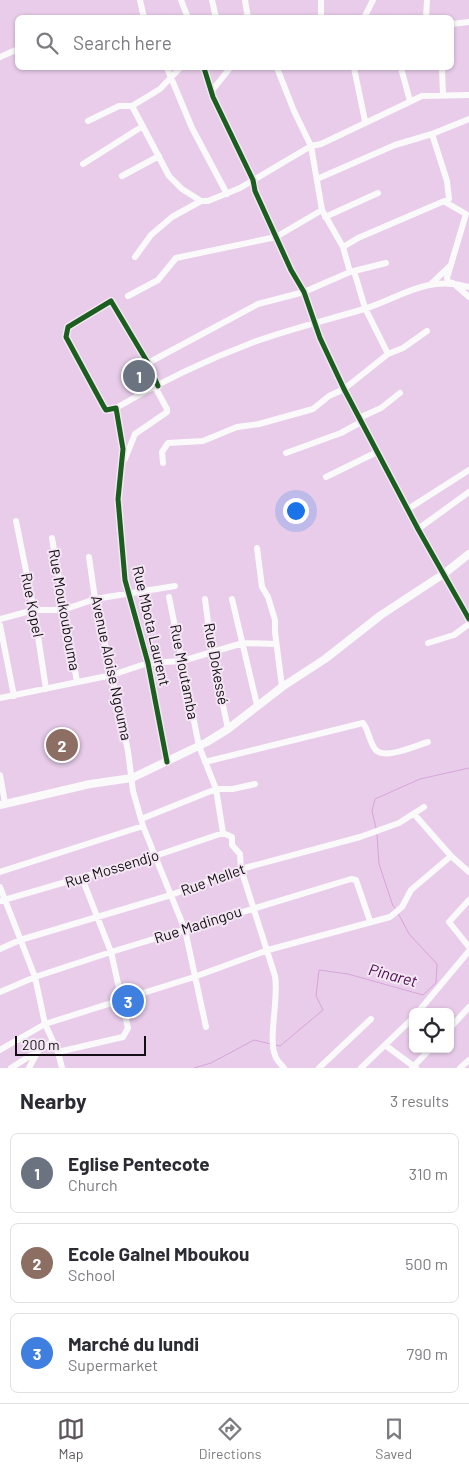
<!DOCTYPE html>
<meta charset="utf-8">
<style>
:root{--surface:#fff;--page:#f7f7f7;--text:#2b2b33;--muted:#7c7c81;--line:#e1e1e2;--accent:#5c565c}
body{margin:0;font-family:Barlow,sans-serif;background:var(--page);color:var(--text)}
.controls{position:absolute;right:15px;bottom:15px;display:grid;overflow:hidden;border-radius:8px;box-shadow:0 1px 4px #0004}
.controls button{width:45px;height:45px;display:grid;place-items:center;padding:0;border:0;border-bottom:1px solid var(--line);background:var(--surface);color:var(--text);font:25px sans-serif}
.scale{position:absolute;left:15px;bottom:12px;width:131px;box-sizing:border-box;padding-left:5px;border:2px solid #130e13;border-top:0;font-size:14px;line-height:18px;white-space:nowrap;color:#130e13;-webkit-text-stroke:4px #f4e7f4;paint-order:stroke}
.you{position:absolute;left:295px;top:510px;width:18px;height:18px;margin:-12px;border:4px solid #fff;border-radius:50%;background:#1a73e8;box-shadow:0 0 0 8px #1a73e833}
.badge{display:grid;place-items:center;width:32px;height:32px;border-radius:50%;background:var(--accent);color:#fff;font-size:16px;font-weight:700}
.pin{position:absolute;translate:-50% -50%;border:2px solid #fff;box-shadow:0 1px 5px #0006}
.list{margin:0;padding:0;list-style:none}
h2{display:flex;justify-content:space-between;align-items:center;height:65px;margin:0;padding:0 20px;font-size:21px}
h2 small{font-size:16px;font-weight:400;color:var(--muted)}
.list li{display:grid;grid-template-columns:32px 1fr auto;gap:15px;align-items:center;box-sizing:border-box;height:80px;margin:0 10px 10px;padding:0 10px;border:1px solid var(--line);border-radius:8px}
.list b{display:block;font-size:19px;white-space:nowrap}
.list p{margin:0;font-size:16px;white-space:nowrap;color:var(--muted)}
.list em{font-size:16px;font-style:normal;color:var(--muted)}
.icon{flex:none;width:28px;height:28px;fill:none;stroke:currentColor;stroke-width:2;stroke-linecap:round;stroke-linejoin:round}
.map{position:relative;flex:none;width:469px;height:1068px;overflow:hidden}
.search{position:absolute;background:var(--surface);box-shadow:0 1px 4px #0004;left:15px;right:15px;top:15px;height:55px;display:flex;align-items:center;gap:12px;box-sizing:border-box;padding:0 18px;border-radius:8px;color:var(--muted);font-size:19px}
.sheet{height:335px;background:var(--surface)}
nav{display:flex;justify-content:space-around;align-items:center;box-sizing:border-box;height:70px;border-top:1px solid var(--line);background:var(--surface);font-size:14px;color:var(--muted)}
nav a{display:grid;justify-items:center;gap:2px}
nav .on{color:var(--accent)}
.map>svg:first-child{display:block}
.green{fill:#e8ccea;fill-rule:evenodd}
.lines{fill:none;stroke-linecap:round;stroke-linejoin:round}
.stream{stroke:#d7a4da;stroke-width:1}
.minor{stroke:#fbfafb;stroke-width:6}
.major{stroke:#fbfafb;stroke-width:8}
.cycleway-casing{stroke:#f4e7f4;stroke-width:8}
.cycleway{stroke:#1b5e20;stroke-width:5}
.labels{text-anchor:middle;stroke-width:4;stroke-linejoin:round;paint-order:stroke}
.street-label{font-size:15px;fill:#130e13;stroke:#f4e7f4}
.water-label{font-size:16px;font-style:italic;fill:#4c0b51;stroke:#f4e7f4}
</style>
<div class="map">
<svg width="469" height="1068" viewBox="0 0 469 1068">
<rect width="100%" height="100%" fill="#e4dde4"/>
<path class="green" d="M0 0H469V1068H0ZM18 18H452V68H18ZM413 1012H450V1049H413Z"/>
<g class="lines">
<path class="stream" d="M376 828 372 811 375 799 420 779 469 768
M377 835 379 864 393 906 396 909
M275 1045 280 1046 323 1010 316 996 319 970 348 974 423 995 436 983 437 964 409 934 398 913
M194 1068 211 1063 254 1040 271 1044"/>
<path class="minor" d="M140 0 144 18
M181 0 188 18
M212 0 216 18
M245 0 248 18
M321 0V18
M364 18 373 0
M426 18 427 0
M452 24 469 22
M0 57 18 49
M167 68 192 128 227 194
M180 68 160 89 132 106 169 176 182 189 201 201
M204 68 213 97 253 180 255 191 291 270 304 292 320 338 344 389 418 529 469 619
M277 68 294 111 311 146 322 210 343 247 350 272 354 271 365 308 388 354
M354 68 365 121
M401 68 410 101
M442 68 443 95
M211 92 230 68
M88 121 119 106H132
M83 164 143 126
M122 176 159 156
M317 179 395 145 432 134 469 119
M445 202 466 214 447 278 448 282 453 283 469 297
M325 217 378 193
M343 247 358 238 449 199 447 181 432 134
M135 257 151 235 172 217 201 201H208L240 188 311 146 321 144 422 96 469 95
M354 271 386 263
M432 283 451 265
M128 296 158 280 176 258 276 237 322 210
M148 363 258 304 304 292 350 272
M158 386 148 363 111 301 68 327 66 337 104 407 106 410 116 408 123 449 118 499 125 580 148 663 167 762
M116 408C160 382 206 360 254 342 290 329 327 320 364 309 402 297 426 275 469 287
M359 418 381 408 400 393
M286 453 341 433 361 422
M125 459 135 434 167 412V409L155 387
M163 463 162 452 168 443 203 441 237 427 259 424 313 409 329 396 344 389 388 354 403 348 427 331
M326 477 377 452
M408 509 469 470
M16 521 34 610 46 689
M418 529 469 492
M52 538 77 682
M257 548 262 587 268 597 275 620V632L282 687
M89 557 95 599 128 751 133 791 143 826 185 930 206 1027
M169 597 199 746 216 789 223 833 232 837V845L240 854 241 869 275 976C279 998 268 1039 275 1055 276 1060 281 1064 284 1068
M205 599 212 653 228 729
M232 599 257 705
M0 619 34 610H63L95 599 175 586
M0 625 14 696
M428 643 454 635 469 624
M0 698 112 675 148 663 182 661 243 643 276 644
M205 762 363 723C369 731 369 741 375 749 383 761 417 745 428 742
M0 775 5 803
M414 814 451 856 469 872
M141 819 216 789H233L255 784
M0 872 143 826
M0 887 35 977 45 1024 58 1052 62 1068
M469 900 449 922 469 947
M0 901 155 856 223 833
M0 949 20 940 171 895 241 869 360 837 399 823 424 807
M0 992 35 977 111 952 351 879 356 880 370 921
M418 1012 469 951
M450 1028 469 1007
M385 1045 416 1068
M0 1050 45 1024 194 977 268 950 390 917 402 907 411 890 451 856
M58 1052 123 1037 128 1028 111 952 82 878
M11 1068 52 1042
M29 1068 38 1051
M319 1068 371 1019
M361 1068 413 1018
M412 1068 430 1049
M460 1068 469 1060"/>
<path class="major" d="M0 805 90 784 132 778 207 742 228 729 282 687 325 659 381 615 445 573 469 554"/>
<g class="cycleway-casing">
<path id="cycleway" d="M204 68 213 97 253 180 255 191 291 270 304 292 320 338 344 389 418 529 469 619
M158 386 148 363 111 301 68 327 66 337 104 407 106 410 116 408 123 449 118 499 125 580 148 663 167 762"/>
</g>
<use href="#cycleway" class="cycleway"/>
</g>
<g class="labels">
<g class="street-label">
<text transform="translate(32 605) rotate(79)" y="5">Rue Kopel</text>
<text transform="translate(64 610) rotate(80)" y="5">Rue Moukoubouma</text>
<text transform="translate(151 626) rotate(77)" y="5">Rue Mbota Laurent</text>
<text transform="translate(216 664) rotate(80)" y="5">Rue Dokessé</text>
<text transform="translate(111 668) rotate(78)" y="5">Avenue Aloise Ngouma</text>
<text transform="translate(184 672) rotate(79)" y="5">Rue Moutamba</text>
<text transform="translate(112 869) rotate(-17)" y="5">Rue Mossendjo</text>
<text transform="translate(213 880) rotate(-20)" y="5">Rue Mellet</text>
<text transform="translate(198 925) rotate(-18)" y="5">Rue Madingou</text>
</g>
<g class="water-label">
<text transform="translate(393 975) rotate(15)" y="6">Pinaret</text>
</g>
</g>
</svg>
<div class="controls">
<button><svg class="icon" aria-label="locate" viewBox="0 0 24 24"><circle cx="12" cy="12" r="6"/><path d="M12 2v4M12 18v4M2 12h4M18 12h4"/></svg></button>
</div>
<div class="scale">200 m</div>
<div class="you"></div>
<div class="pin badge" style="left:139px;top:376px;background:#6b7280">1</div>
<div class="pin badge" style="left:62px;top:745px;background:#8d6e63">2</div>
<div class="pin badge" style="left:128px;top:1001px;background:#3f7fe0">3</div>
<div class="search"><svg class="icon" aria-label="search" viewBox="0 0 24 24"><circle cx="10" cy="10" r="6"/><path d="M15 15l6 6"/></svg>Search here</div>
</div>
<section class="sheet">
<h2>Nearby<small>3 results</small></h2>
<ul class="list">
<li><span class="badge" style="background:#6b7280">1</span><div><b>Eglise Pentecote</b><p>Church</p></div><em>310 m</em></li>
<li><span class="badge" style="background:#8d6e63">2</span><div><b>Ecole Galnel Mboukou</b><p>School</p></div><em>500 m</em></li>
<li><span class="badge" style="background:#3f7fe0">3</span><div><b>Marché du lundi</b><p>Supermarket</p></div><em>790 m</em></li>
</ul>
</section>
<nav>
<a class="on"><svg class="icon" aria-label="map" viewBox="0 0 24 24"><path d="M3 6l6-2 6 2 6-2v14l-6 2-6-2-6 2zM9 4v14M15 6v14"/></svg>Map</a>
<a><svg class="icon" aria-label="directions" viewBox="0 0 24 24"><path d="M12 3l9 9-9 9-9-9zM9 14v-3h6M13 9l2 2-2 2"/></svg>Directions</a>
<a><svg class="icon" aria-label="saved" viewBox="0 0 24 24"><path d="M7 4h10v16l-5-4-5 4z"/></svg>Saved</a>
</nav>
